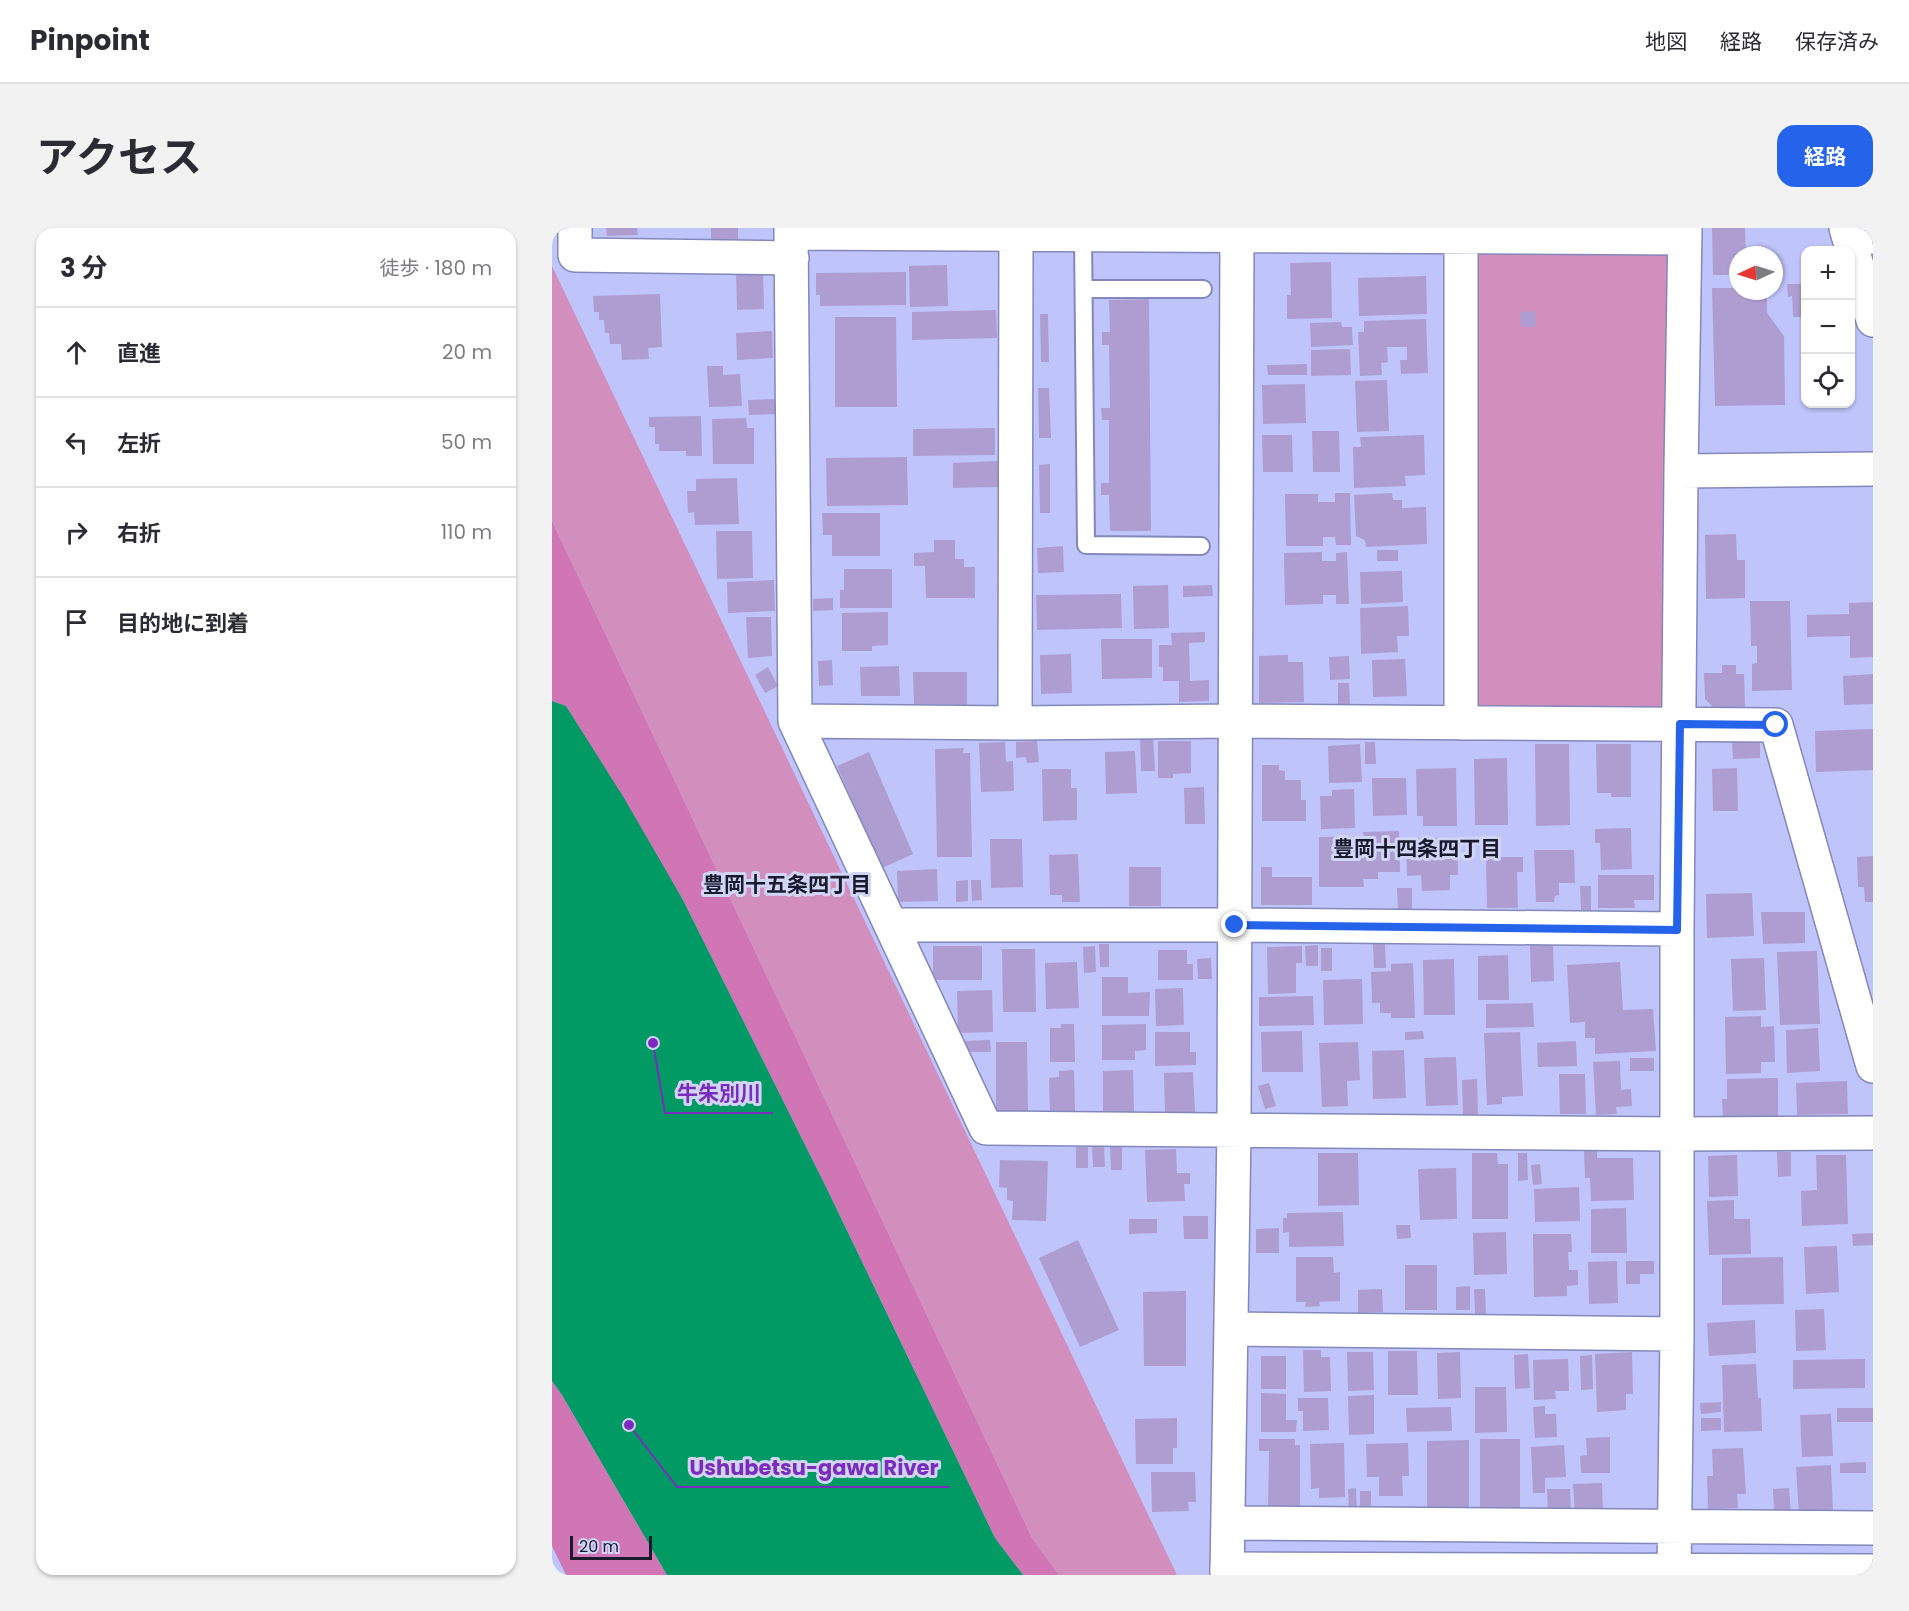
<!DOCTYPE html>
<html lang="ja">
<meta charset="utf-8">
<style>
:root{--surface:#fff;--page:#f2f2f3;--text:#2b2b33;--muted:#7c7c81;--line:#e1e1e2;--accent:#2563eb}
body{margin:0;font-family:Poppins,"Noto Sans JP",sans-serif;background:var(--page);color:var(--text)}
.controls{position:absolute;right:18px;top:18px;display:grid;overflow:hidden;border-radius:12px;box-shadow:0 2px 4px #0004}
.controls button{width:54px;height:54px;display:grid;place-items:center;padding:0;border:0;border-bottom:2px solid var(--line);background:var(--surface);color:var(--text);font:30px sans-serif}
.compass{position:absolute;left:1177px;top:18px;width:54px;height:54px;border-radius:50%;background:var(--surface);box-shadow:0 2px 4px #0004;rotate:266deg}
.scale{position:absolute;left:18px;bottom:15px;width:82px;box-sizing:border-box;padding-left:6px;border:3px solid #191a2e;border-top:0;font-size:16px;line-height:21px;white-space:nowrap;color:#191a2e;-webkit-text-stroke:4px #d0d4f5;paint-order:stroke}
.stop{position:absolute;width:18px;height:18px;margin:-14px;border:4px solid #2563eb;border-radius:50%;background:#fff}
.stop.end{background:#2563eb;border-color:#fff;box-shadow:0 2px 6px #0008}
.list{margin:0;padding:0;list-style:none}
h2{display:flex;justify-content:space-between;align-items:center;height:78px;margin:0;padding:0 24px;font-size:26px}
h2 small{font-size:20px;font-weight:400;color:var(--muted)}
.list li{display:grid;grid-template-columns:39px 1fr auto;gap:18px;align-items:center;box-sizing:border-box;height:90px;padding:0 24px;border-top:2px solid var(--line)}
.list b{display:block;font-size:22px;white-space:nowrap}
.list em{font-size:20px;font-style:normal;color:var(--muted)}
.icon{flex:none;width:33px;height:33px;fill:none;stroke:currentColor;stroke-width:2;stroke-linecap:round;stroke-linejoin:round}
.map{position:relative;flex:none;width:1321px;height:1347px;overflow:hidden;border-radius:18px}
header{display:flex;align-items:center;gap:36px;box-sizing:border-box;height:84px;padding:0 30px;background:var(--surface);border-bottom:2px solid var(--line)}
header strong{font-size:28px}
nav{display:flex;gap:33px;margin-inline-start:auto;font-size:21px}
.intro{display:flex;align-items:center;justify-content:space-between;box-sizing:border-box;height:144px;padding:0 36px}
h1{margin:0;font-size:42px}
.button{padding:15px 27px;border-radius:18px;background:var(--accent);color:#fff;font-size:21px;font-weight:700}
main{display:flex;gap:36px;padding:0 36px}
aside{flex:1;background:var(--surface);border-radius:18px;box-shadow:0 2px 4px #0004}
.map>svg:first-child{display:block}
.green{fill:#d28ebc}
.forest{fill:#d176b5}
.water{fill:#019a64}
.building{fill:#ae9dd1}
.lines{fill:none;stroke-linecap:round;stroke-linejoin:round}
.service-casing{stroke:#8388bb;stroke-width:20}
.minor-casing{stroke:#8388bb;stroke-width:36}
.tertiary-casing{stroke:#8388bb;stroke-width:36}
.primary-casing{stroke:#8388bb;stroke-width:36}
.service{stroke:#fff;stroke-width:16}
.minor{stroke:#fff;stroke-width:33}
.tertiary{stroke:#fff;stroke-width:33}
.primary{stroke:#fff;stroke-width:33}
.route{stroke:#2563eb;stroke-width:8}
.labels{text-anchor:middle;stroke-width:6;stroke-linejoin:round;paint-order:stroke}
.neighbourhood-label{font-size:21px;font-weight:bold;fill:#191a2e;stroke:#d0d4f5}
.leader{fill:none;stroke:#7b2cbf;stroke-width:2}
.callout-dot{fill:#7b2cbf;stroke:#d0d4f5;stroke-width:2}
.callout-label{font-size:21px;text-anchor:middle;font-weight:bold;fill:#7b2cbf;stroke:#d0d4f5;stroke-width:6;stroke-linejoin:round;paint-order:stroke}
</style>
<header>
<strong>Pinpoint</strong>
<nav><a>地図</a><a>経路</a><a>保存済み</a></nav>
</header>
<div class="intro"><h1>アクセス</h1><a class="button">経路</a></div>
<main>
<aside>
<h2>3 分<small>徒歩 · 180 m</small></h2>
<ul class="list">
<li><svg class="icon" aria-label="ahead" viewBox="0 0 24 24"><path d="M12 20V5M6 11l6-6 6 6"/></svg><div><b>直進</b></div><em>20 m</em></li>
<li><svg class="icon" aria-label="left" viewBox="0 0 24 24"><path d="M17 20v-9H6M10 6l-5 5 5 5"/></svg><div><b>左折</b></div><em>50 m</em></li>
<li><svg class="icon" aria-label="right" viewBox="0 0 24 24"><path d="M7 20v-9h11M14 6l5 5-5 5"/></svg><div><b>右折</b></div><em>110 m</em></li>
<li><svg class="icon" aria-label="arrive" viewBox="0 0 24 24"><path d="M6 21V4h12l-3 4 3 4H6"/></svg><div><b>目的地に到着</b></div></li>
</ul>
</aside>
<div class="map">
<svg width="1321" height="1347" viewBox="0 0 1321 1347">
<rect width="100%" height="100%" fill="#bfc5fb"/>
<path class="green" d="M909 8 1133 10 1128 496 909 495Z
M0 38 625 1347H507L480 1310 0 293Z"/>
<path class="forest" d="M0 293 480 1310 507 1347H471L443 1310 274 959 131 672 14 478 0 473Z
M0 1153 10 1167 115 1347H14L0 1318Z"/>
<path class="water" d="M0 473 14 478 72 570 131 672 274 959 443 1310 471 1347H115L10 1167 0 1153Z"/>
<path class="building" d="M54 0H85L86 7 55 8Z
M159 0H186V12H159Z
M1160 0H1193L1194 27H1186V47H1161Z
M779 34 780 90 735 91V67H739L738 35Z
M395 37 396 78 358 79 357 38Z
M211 44 212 81 185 82 184 45Z
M354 44V77L268 78V67H264V45Z
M874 48 875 86 807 88 806 50Z
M1235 56H1254V89H1241L1240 68 1236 69Z
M1160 60H1186V63H1215V85L1232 108 1233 177 1163 178Z
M108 66 110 119 96 120 97 131 70 132 69 116H58L57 105H53L52 92H47V84H42L41 68Z
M597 71 599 303H558L557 267H549V255H557V192H550L549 180H558L557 117H550V104H558L557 72Z
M444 82 445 110 360 112V84Z
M983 83 984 99H969L968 84Z
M488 86H496L497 134H489Z
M283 89H344L345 179H283Z
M874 91 876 145 849 146 848 132H855V119H835L836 134 829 135 830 147 808 148 806 104H812V93Z
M789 94 790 99H800L801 117 759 119 758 95Z
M220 103 221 130 185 132 184 105Z
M798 121 799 147 759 148V122Z
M755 136V147H716L715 137Z
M155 138H171V147L188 146 190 178 157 179Z
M835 152 837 203 805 204 803 153Z
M753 156 754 195 711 196 710 157Z
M486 160H497L499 210H487Z
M225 171 226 186 197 187 196 172Z
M149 188 150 228H134V223H107V216H103V199H97V189Z
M194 190 195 200H202V236H161L160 191Z
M443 200V227L361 228V201Z
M760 203H787L788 244H761Z
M710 207H740L741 244H711Z
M872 207 873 247 853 248 854 258 802 260 801 219H809L808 209Z
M355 229 356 277 275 278 274 230Z
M446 233 447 259 401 260V235Z
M498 236V285H488L487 237Z
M185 250 187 296 143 297 142 284 136 285 135 263H144V251Z
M783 265H798L799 317H784L783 309H771V318H734L733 266H766V274H783Z
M840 265 841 272H850V280L874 279 875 316 814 319 813 312 804 308 802 267Z
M270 285H328V328H280V307H271Z
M164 303H200L201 350 165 351Z
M1184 306 1185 332H1193V370L1154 371 1153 307Z
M382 312H403V331H412V339H423V370H374L373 338H362V325L382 324Z
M511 318 512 344 486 345 485 320Z
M825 322H846V333H825Z
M770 324V333H784V325L795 324 797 376H784V367H771V376L733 377 732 325Z
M292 341H340V380H288V362H292Z
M850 343 851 374 809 376 808 344Z
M222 352 223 383 176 385 175 354Z
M616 357 617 400 582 401 581 358Z
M660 357 661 368 631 369V358Z
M569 366 570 400 485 402 484 367Z
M281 370V382L261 383V371Z
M1198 373H1238L1240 462 1200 463V436L1205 435V418H1199Z
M1321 374V429L1298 430V408L1255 409V387L1297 386V375Z
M856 378 857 408H845L846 424 809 426 808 380Z
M336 384V417L320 418V423H290V385Z
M194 389H219L220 428 196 430Z
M653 404V414L637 415 638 453 657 452V473L627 474V453H611V439H607V417H620L619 405Z
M549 411H600V450L550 451Z
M519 426 520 465 489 466 488 427Z
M736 427V434H751L752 474 707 475V428Z
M797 428 798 451 778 452 777 429Z
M853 431 855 468 821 469 820 432Z
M280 432 281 457 267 458 266 433Z
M1170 437H1184V446H1192L1193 479 1162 480 1153 471 1152 445H1170Z
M347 438 348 468H309L308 439Z
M216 439 226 458 213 465 203 447Z
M361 444H415V477L362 476Z
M1321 446V476L1292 477 1291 448Z
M786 455H797L798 476H786Z
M1321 501V542L1264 544 1263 503Z
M601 508 603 543H589L588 509Z
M485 513 487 534 475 535 474 529 464 530V514Z
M606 513H639V545L621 546V550H606Z
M453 514 454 534 461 533 462 563 429 564 427 515Z
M813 514H823L824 536H813Z
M1180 514H1208V530L1181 531Z
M808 516 810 554 777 555 776 518Z
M983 516H1017L1018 597 984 598Z
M1044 516H1079V569H1059V565H1045Z
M412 520 411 525H418L420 629H385L383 521Z
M583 523 585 565 554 566 553 524Z
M317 524 361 626 330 640 285 538Z
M955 530 956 597H923L922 531Z
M710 537H727V542L733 543V552H749V572H754V593H710Z
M904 540 905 598H871V588H865L864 541Z
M1185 540 1186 583H1161L1160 541Z
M490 541H519V560H525V592L491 593Z
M820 550H854L855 587 821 588Z
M652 559 653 596H633L632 560Z
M802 561 803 600 769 601 768 568H780V562Z
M1079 600 1080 641 1049 642 1048 615H1043V601Z
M847 603 848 644H826V651H811L812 659H767V609L812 608 811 604Z
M905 609 906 647H898V662L870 663 869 647 855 648 854 611Z
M438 611H470L471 659 439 660Z
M982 622H1022L1023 655H1007V667L1003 668 1002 674H984Z
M526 626 528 674H510V667H498L497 627Z
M1321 628V674H1313L1312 659H1306L1305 629Z
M934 629H971V644H965L966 680H935Z
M577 639H609V678H577Z
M709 639H720V649H760V677H709Z
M385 641 386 673 346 674 345 643Z
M1046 647H1102V672H1082L1083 680H1046Z
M416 652V673L404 674V653Z
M419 652H429L430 672 420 673Z
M1028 658H1039V682H1029Z
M845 660H860V683H846Z
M1200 665 1202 708 1155 710 1154 666Z
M1209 684H1253V715L1211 716Z
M1001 715 1002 753 979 754 978 716Z
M547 716H557V739H548Z
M821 716H833L834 740H822Z
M766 717V738H754L753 718Z
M381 718H430V752H381Z
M543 718 544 744 532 745 531 719Z
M750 718V735H744V765L716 766 715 719Z
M769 720H780V743H769Z
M450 721H483L484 784H451Z
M606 722H635V736H641V752H606Z
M1265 723 1268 796 1228 797 1225 724Z
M956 727 957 772H926V728Z
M659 730 660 751H646L645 731Z
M1212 730 1214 782 1181 783 1179 731Z
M902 731 903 787H872L871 732Z
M525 734 527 780 494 781 493 735Z
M1068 734 1071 782 1101 781 1104 823 1043 826V810H1033V794L1018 795 1015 737Z
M861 735 863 790H839V785H828V775H820L819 744 839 743V736Z
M550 749H576V765L598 764 597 788H550Z
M810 751 811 796 772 797 771 752Z
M631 760 632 797 604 798 603 761Z
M440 762 441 804 406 805 405 763Z
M761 768 762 797 707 798V769Z
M981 775 982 799 934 800V776Z
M1209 788V799L1222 798 1223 834H1209V845L1174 846 1173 789Z
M509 796H522L523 834H498V800H509Z
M594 796V822L583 823V832H550V797Z
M1266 800 1268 843 1235 845 1234 802Z
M750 803 751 844H710L709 804Z
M871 803 872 811 853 812V804Z
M603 804H638V824H644V837L603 838Z
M968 804 971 868 950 869V876L935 877 932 805Z
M438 812 439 824H411L412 813Z
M1024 813 1025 838 986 839 985 815Z
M444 814H475L476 883H444Z
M806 814 808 852 795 853 796 878 770 879 767 815Z
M852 822 854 870 821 871 820 823Z
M904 829 906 877 874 878 872 830Z
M1078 830H1102V843H1078Z
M1068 833 1069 862 1079 861 1080 878 1064 879 1065 886 1044 887 1041 834Z
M522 842 523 884 498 885 497 850 507 849V843Z
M581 842 582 884 551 885V843Z
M641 844 643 884 613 885 612 845Z
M1007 846H1033L1034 886H1008Z
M1226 850V888L1171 890 1170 871H1175V851Z
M925 851 926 886 911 887 910 852Z
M1295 853 1296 886 1245 887 1244 855Z
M717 855 724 878 713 881 706 858Z
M552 917 553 939H541L540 918Z
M524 919H536V940H524Z
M558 919H570V942H559Z
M624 921 625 945H638V956H632L633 973 595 974 593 922Z
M1032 923H1045V930H1081L1082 972 1039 973 1038 950H1033Z
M1225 924H1239V948L1226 949Z
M766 925H806L807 977 766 978Z
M920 925H945L946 936H956V991H920Z
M966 925H975L976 952 966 953Z
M1185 927 1186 968 1157 969 1156 928Z
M1264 927H1294L1296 996 1250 998 1249 963 1265 962Z
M448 932 496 933 494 993 460 992 461 973 455 972V960L447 959Z
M988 936 990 956 981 957 979 937Z
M904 940 905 991 868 992 866 941Z
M1027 959 1028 993 983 994 982 961Z
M1182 972V991H1198L1199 1026 1157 1027 1155 973Z
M1074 980 1075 1025H1039V981Z
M791 984 792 1018 737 1019V1004L731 1005V990H735V985Z
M631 988H656V1011H632Z
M577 991H605V1005L577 1006Z
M844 997H858L859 1010 845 1011Z
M727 1000V1025H704V1001Z
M954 1004 955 1046 922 1047 921 1005Z
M1321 1005V1017L1301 1018 1300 1006Z
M981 1006H1019L1020 1024H1016L1017 1042H1026V1057L1015 1058V1068L982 1069Z
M526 1012 567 1102 528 1119 487 1030Z
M1285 1018 1287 1064 1254 1066 1252 1019Z
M744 1029H781L782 1045 788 1044V1073L767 1074 768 1078 753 1079 754 1074H744Z
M1231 1029 1232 1076 1170 1077V1030Z
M1065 1033 1066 1075 1037 1076 1036 1034Z
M1074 1033H1102V1046H1088V1056H1074Z
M853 1037H885V1082H853Z
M918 1058V1082H904V1059Z
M830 1061 831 1084 806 1085V1062Z
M922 1061H933L934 1086H923Z
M634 1063V1138H592L591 1064Z
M1272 1081 1274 1122 1244 1123 1243 1082Z
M1203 1092 1204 1125 1157 1128 1155 1095Z
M751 1122H769V1129H778L779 1163 752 1164Z
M836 1123H865L866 1167H836Z
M795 1124H821L822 1162 796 1163Z
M908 1124 909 1170 886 1171 885 1125Z
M1080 1124 1081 1166H1074V1182L1045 1184 1043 1126Z
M976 1126 978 1160 963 1161 962 1127Z
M1040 1127 1041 1161 1029 1162 1028 1128Z
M709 1128H734V1161H709Z
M1016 1131 1017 1163H1003L1004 1171 982 1172 981 1132Z
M1313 1131V1160L1241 1161V1132Z
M1204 1136 1206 1170H1209L1210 1203 1172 1204 1170 1137Z
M923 1159H954L955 1204 923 1205Z
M709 1165 734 1166V1192H745L744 1204H709Z
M822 1167V1206L797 1207 796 1168Z
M746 1170H776L777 1202 751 1203V1183H746Z
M1169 1174V1184L1149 1186 1148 1175Z
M993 1178V1186H1004L1005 1209 983 1210 981 1179Z
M899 1179 900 1203 855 1204 854 1180Z
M1285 1180H1321V1194H1285Z
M1279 1186 1281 1228 1250 1229 1248 1187Z
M625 1190V1220H621V1236H584L583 1191Z
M1149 1190H1169V1202L1149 1203Z
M1058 1209V1245H1029L1028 1228 1035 1227 1034 1210Z
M707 1211H743V1217H748V1284H716L717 1223H707Z
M928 1211H968V1281H928Z
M917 1212V1282H875V1213Z
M792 1215 793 1269 767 1270V1260L759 1261 758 1216Z
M856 1215 857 1248H850L851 1268H827V1249H815L814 1216Z
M1012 1217 1014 1249 993 1250V1265H981L979 1219Z
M1191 1220 1194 1266H1185L1186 1280 1156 1281 1155 1248H1161L1160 1221Z
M1314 1234V1245H1288V1235Z
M1279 1237 1281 1284 1247 1286 1244 1239Z
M599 1244H643L644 1274H636L637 1283 600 1284Z
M1050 1255 1051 1285 1023 1286 1021 1256Z
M804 1260 805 1284 797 1285 796 1261Z
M1237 1260 1239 1285 1222 1286 1221 1261Z
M995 1261H1018L1019 1286 996 1287Z
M808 1263H819V1284L808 1285Z"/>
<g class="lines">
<g class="service-casing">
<path id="service" d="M531 7 534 317 649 318
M532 61H651"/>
</g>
<g class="minor-casing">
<path id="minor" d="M23 0V27L240 30
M239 0 243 493 434 900 1123 906 1321 905
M909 0V495
M239 5 1133 10
M1297 9H1321
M1129 243 1321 241
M243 493 463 495 683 493 1224 497 1321 838
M463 495 464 0
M339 697H683L1125 701
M680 1101 1125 1106
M676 1295 1321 1300
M675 1347 682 902 685 0
M1122 1347 1125 1106V701L1129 243 1133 0"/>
</g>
<g class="tertiary-casing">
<path id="tertiary" d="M675 1341 1321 1343"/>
</g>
<g class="primary-casing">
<path id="primary" d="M1294 0 1321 92"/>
</g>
<use href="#service" class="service"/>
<use href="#minor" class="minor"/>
<use href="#tertiary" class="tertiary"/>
<use href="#primary" class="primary"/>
</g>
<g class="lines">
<path class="route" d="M683 697 1125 702 1128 496 1224 497"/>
</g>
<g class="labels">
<g class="neighbourhood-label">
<text x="865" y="628">豊岡十四条四丁目</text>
<text x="235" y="664">豊岡十五条四丁目</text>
</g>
</g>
<path class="leader" d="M101 815L113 885H221M77 1197L125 1259H398"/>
<g class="callout-dot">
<circle cx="101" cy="815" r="6"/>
<circle cx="77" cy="1197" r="6"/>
</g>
<g class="callout-label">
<text x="167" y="873">牛朱別川</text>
<text x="262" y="1247">Ushubetsu-gawa River</text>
</g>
</svg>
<div class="controls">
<button>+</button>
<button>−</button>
<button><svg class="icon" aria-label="locate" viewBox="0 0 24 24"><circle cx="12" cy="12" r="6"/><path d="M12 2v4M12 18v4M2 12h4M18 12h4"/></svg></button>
</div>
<svg class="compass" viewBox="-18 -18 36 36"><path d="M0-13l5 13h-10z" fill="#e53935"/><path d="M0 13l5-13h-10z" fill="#7c7c81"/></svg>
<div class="scale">20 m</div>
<div class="stop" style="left:1224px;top:497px"></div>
<div class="stop end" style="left:683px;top:697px"></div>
</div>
</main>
